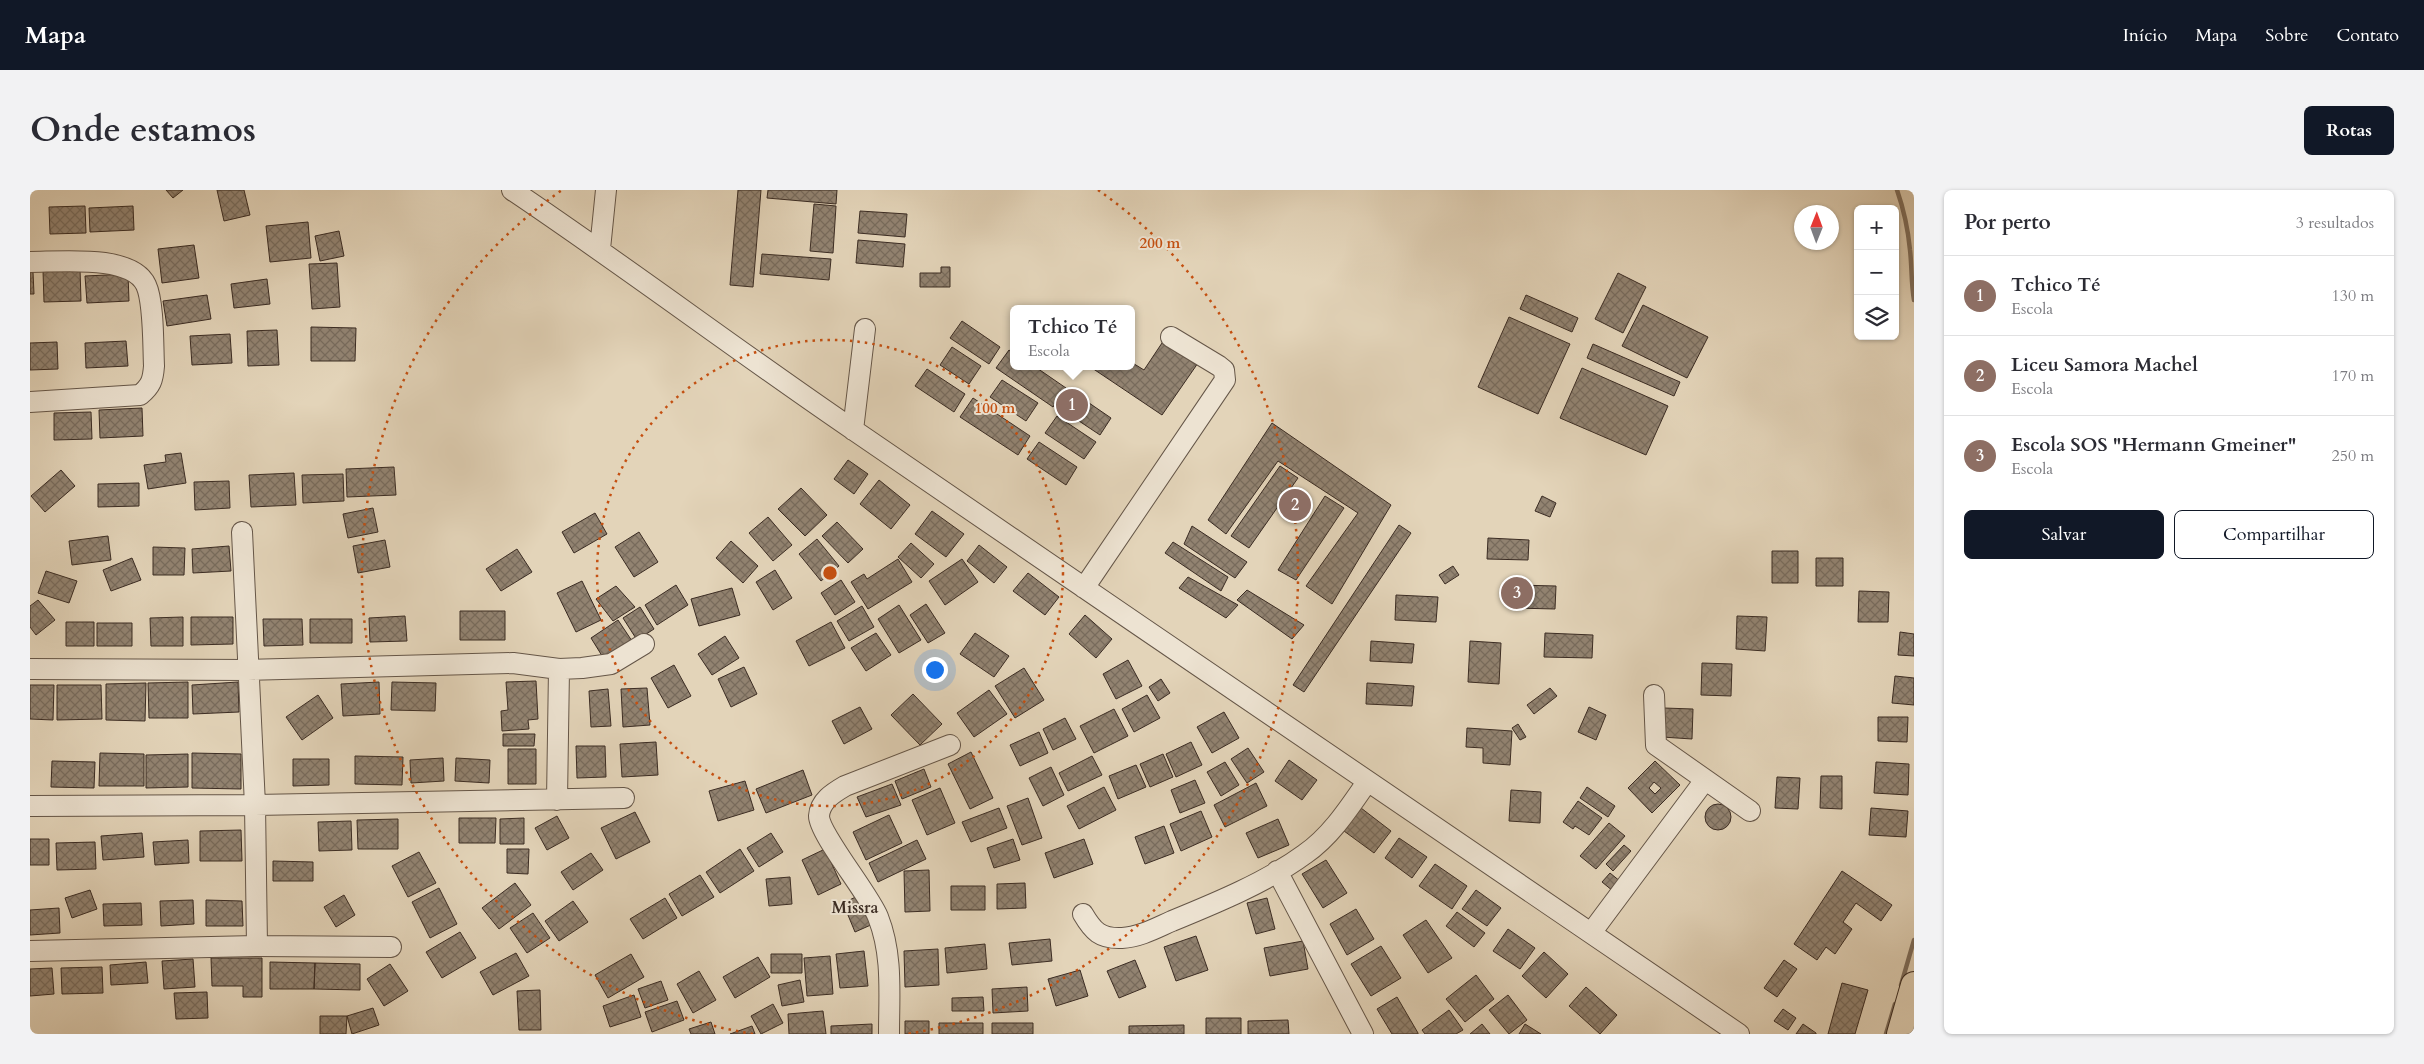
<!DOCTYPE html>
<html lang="pt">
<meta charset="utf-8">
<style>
:root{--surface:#fff;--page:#f2f2f3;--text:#2b2b33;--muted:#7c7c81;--line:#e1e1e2;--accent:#111827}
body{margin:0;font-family:Cardo,serif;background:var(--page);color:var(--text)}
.controls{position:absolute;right:15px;top:15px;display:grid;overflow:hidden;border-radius:8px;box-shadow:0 1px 4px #0004}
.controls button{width:45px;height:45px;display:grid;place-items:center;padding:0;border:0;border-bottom:1px solid var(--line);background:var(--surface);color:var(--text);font:25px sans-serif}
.compass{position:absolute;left:1764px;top:15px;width:45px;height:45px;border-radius:50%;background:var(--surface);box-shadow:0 1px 4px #0004;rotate:1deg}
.you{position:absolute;left:904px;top:479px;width:18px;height:18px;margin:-12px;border:4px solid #fff;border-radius:50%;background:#1a73e8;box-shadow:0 0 0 8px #1a73e833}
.badge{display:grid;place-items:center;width:32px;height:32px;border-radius:50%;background:var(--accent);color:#fff;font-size:16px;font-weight:700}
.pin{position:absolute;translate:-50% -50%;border:2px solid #fff;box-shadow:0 1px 5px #0006}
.popup{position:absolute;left:980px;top:115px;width:125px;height:65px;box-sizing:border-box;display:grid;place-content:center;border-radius:8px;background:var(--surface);filter:drop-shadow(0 1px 4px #0005);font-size:16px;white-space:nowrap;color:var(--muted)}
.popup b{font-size:19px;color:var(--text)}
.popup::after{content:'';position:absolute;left:50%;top:100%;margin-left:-10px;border:10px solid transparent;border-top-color:var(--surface)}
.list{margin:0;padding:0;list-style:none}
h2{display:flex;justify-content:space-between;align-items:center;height:65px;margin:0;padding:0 20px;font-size:21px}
h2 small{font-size:16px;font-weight:400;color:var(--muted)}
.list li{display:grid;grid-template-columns:32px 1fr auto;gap:15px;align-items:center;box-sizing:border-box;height:80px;padding:0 20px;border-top:1px solid var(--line)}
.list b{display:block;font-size:19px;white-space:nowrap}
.list p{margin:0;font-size:16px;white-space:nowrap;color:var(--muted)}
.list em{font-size:16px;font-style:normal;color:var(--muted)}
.actions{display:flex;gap:10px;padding:15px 20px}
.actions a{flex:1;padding:11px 0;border:1px solid var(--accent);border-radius:8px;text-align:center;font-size:18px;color:var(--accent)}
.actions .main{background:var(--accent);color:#fff}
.icon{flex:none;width:28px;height:28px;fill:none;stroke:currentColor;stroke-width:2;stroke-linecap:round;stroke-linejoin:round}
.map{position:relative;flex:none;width:1884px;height:844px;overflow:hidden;border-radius:8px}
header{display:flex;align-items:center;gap:30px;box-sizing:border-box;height:70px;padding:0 25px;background:var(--accent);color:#fff}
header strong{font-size:24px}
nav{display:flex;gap:28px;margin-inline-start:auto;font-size:18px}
.intro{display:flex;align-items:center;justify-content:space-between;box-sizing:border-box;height:120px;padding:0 30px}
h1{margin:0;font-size:35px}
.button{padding:12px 22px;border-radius:8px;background:var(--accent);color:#fff;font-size:18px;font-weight:700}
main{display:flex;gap:30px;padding:0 30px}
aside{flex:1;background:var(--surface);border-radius:8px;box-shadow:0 1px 4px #0004}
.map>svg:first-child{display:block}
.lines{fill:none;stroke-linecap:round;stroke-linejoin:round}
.stream{stroke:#7e6f5e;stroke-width:4.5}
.building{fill:url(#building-cross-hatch);stroke:#3b2c23;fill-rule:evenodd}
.minor-casing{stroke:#655648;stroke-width:22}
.major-casing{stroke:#3b2c23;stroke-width:28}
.minor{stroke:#ede3d2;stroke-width:20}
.major{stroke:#e3d4b9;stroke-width:26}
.ring{fill:none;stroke:#c55011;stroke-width:2.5;stroke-dasharray:2.5 5}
.labels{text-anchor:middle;stroke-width:4;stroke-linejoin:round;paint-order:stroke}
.neighbourhood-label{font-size:16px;font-weight:bold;fill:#3b2c23;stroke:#ede3d2}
.centre{fill:#c55011;stroke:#ede3d2;stroke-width:2.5}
.ring-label{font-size:15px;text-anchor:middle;font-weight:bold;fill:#c55011;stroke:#ede3d2;stroke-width:4;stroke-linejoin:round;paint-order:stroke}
</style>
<header>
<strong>Mapa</strong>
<nav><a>Início</a><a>Mapa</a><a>Sobre</a><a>Contato</a></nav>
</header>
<div class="intro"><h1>Onde estamos</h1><a class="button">Rotas</a></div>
<main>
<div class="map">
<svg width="1884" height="844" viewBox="0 0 1884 844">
<defs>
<pattern id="building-cross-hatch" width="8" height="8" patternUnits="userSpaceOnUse" patternTransform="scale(1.25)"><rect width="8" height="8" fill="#928371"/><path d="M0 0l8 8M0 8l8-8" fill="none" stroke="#786b5c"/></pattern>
</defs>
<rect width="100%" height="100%" fill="#e3d4b9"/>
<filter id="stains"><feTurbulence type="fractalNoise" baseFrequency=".004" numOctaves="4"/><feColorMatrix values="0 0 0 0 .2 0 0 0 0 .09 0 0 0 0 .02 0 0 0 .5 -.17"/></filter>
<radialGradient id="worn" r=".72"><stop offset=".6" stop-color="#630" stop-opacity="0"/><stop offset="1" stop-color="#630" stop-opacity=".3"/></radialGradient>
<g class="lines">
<path class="stream" d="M1867 0C1874 20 1878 39 1880 60 1882 77 1881 93 1884 110
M1871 795 1884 750
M1856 844 1865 814"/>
</g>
<path class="building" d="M136 0H153L143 8Z
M187 0H214L220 25 194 31Z
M708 0H731L723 97 700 95Z
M738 0H807L806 14 737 8Z
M784 14 806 16 803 63 780 61Z
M55 16 56 43 20 44 19 17Z
M103 16 104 40 60 42 59 18Z
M830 21 877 24 875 47 828 43Z
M278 32 281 68 240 72 236 36Z
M309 41 314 66 290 71 285 46Z
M828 50 875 54 873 77 826 73Z
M164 55 169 88 132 93 128 59Z
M732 64 801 69 799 90 730 84Z
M307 73 310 117 282 119 279 74Z
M911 77H920V97H890V83H911Z
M50 79 51 111 14 112 13 81Z
M0 82H3L4 104H0Z
M1588 83 1616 97 1593 143 1565 129Z
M98 84 99 111 57 113 55 86Z
M237 89 240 114 204 118 201 94Z
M177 105 181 129 137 136 133 111Z
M1496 105 1548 128 1542 142 1490 119Z
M1613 115 1678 147 1657 188 1592 156Z
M1479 127 1540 154 1508 224 1448 197Z
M932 131 970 157 959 174 920 148Z
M281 137 326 138 325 171H281Z
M247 140 249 175 218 176 217 141Z
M200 144 202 173 162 175 160 146Z
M1134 150 1168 173 1132 225 1059 176H1101V172L1114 180Z
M96 151 98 176 56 178 55 153Z
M27 152 28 179 0 180V153Z
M1563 154 1650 192 1644 206 1557 168Z
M922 157 951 176 939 194 910 175Z
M979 160 983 163V176H1004L1036 198 1023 217 966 178Z
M1552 178 1638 216 1616 265 1530 228Z
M897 179 935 204 924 222 885 196Z
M972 190 1008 213 996 231 960 207Z
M1043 202 1081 228 1070 245 1031 219Z
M943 208 1000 246 988 265 930 227Z
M112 218 113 246 70 248 69 220Z
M61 222 62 249 24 250V223Z
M1027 226 1066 252 1054 269 1015 243Z
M1242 233 1361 315 1302 414 1276 396 1328 323 1248 271 1196 344 1178 330Z
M1009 252 1047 277 1036 295 997 269Z
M151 263 156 293 118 299 114 275 136 272 135 265Z
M818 270 838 284 824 304 804 289Z
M1250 276 1268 288 1219 358 1201 346Z
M364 277 366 305 317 307 316 279Z
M31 280 45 296 15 322 1 306Z
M264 283 266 315 221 317 219 285Z
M313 284 314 311 273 313 272 285Z
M849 290 880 315 861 339 830 314Z
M199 291 200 318 165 320 164 292Z
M109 293V316L68 317V294Z
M771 298 797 325 775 346 748 319Z
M1295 306 1314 318 1266 390 1248 380Z
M1512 306 1526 313 1520 327 1505 321Z
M343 318 348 342 318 348 313 324Z
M902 321 934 344 916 367 885 344Z
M565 323 577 344 544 363 532 342Z
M738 327 762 355 743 371 719 343Z
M807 332 833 359 818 373 792 346Z
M1369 335 1381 343 1274 502 1263 495Z
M1162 336 1217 372 1205 388 1154 354Z
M609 342 628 372 604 387 585 357Z
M78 346 81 370 42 375 39 351Z
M1458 348 1499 350 1498 370 1457 369Z
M787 349 809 376 791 391 769 364Z
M355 350 360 377 328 383 323 356Z
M701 351 728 376 713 393 686 368Z
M1143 352 1198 387 1191 401 1135 363Z
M881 353 904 374 891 388 868 367Z
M949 355 977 377 964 393 937 371Z
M199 356 201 381 163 383 162 359Z
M123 357 155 358 154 385H123Z
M487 359 502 382 471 401 456 379Z
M1742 361H1768V393H1742Z
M102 368 111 390 81 401 73 380Z
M1786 368H1813V396H1786Z
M868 369 882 392 838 419 821 392 834 384 837 389Z
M932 369 948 392 915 415 899 391Z
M1423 376 1429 385 1415 394 1409 385Z
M745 380 762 408 743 420 726 392Z
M16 381 47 391 39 413 8 403Z
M998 383 1029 407 1015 425 983 401Z
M1158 387 1208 415 1196 428 1149 398Z
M811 390 825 412 805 425 791 403Z
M552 391 571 430 546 442 527 403Z
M646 395 658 415 627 435 615 415Z
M1485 395 1526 396 1525 419 1484 418Z
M586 396 605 417 583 431 566 409Z
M702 398 710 425 669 436 661 409Z
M1217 400 1274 435 1262 449 1207 410Z
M1829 401 1859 402 1858 432H1828Z
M1366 405 1408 407 1406 432 1365 430Z
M8 410 25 430 6 445 0 437V416Z
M896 414 915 443 898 453 880 425Z
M869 415 891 450 869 463 848 429Z
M832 416 844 437 819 451 807 431Z
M610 417 624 439 607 450 593 428Z
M430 421H475V450H430Z
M1055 425 1082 449 1066 468 1039 444Z
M375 426 377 451 340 452 339 428Z
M1707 426 1737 427 1735 461 1706 459Z
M153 427V456H121L120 428Z
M161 427H203V454L161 455Z
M233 429H272L273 455 234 456Z
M280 429H322V453H280Z
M588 430 602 451 574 469 561 448Z
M36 432H64V456H36Z
M801 432 815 458 779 476 766 451Z
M67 433H102V456H67Z
M1870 442 1884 444V466L1868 465Z
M846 443 861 465 836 481 821 458Z
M945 443 979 466 964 487 930 464Z
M1515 443 1563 445 1562 468 1514 467Z
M695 446 709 468 682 485 668 464Z
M1341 451 1384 454 1382 473 1340 471Z
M1440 451 1471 453 1469 494 1438 492Z
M1098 470 1112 496 1086 509 1073 484Z
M1672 473 1702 474 1701 506 1671 505Z
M644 475 661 506 638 518 621 488Z
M714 477 727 504 701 517 688 489Z
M994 478 1014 510 985 528 965 496Z
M1865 486 1884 488V515L1862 513Z
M1131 489 1140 503 1128 511 1119 497Z
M506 491 508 529 498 530 499 539 472 541 471 521 478 520 476 492Z
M158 492V528H119L118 493Z
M208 492 209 522 163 524 162 495Z
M349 492 350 524 313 526 311 494Z
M362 492 406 493 405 521 361 520Z
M116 493 115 531 76 530V494Z
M1337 493 1384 496 1382 516 1336 514Z
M0 495H24L23 530 0 529Z
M27 495H71L72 529 27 530Z
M617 498 620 535 593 537 591 499Z
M1520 498 1527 506 1504 524 1497 515Z
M578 499 581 536 561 537 559 501Z
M959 500 977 524 944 547 927 523Z
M883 504 912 534 890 555 861 525Z
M288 505 303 528 272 550 256 527Z
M1117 505 1130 528 1104 542 1092 519Z
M830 517 842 539 814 554 802 531Z
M1559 517 1576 525 1566 550 1548 542Z
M1634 518 1663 519 1662 549 1632 547Z
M1084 519 1098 546 1064 563 1050 536Z
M1194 522 1209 548 1182 563 1167 537Z
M1848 527H1878L1877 552 1848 551Z
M1035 528 1046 549 1023 560 1013 539Z
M1488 534 1496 547 1490 550 1482 538Z
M1437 538 1482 541 1480 575 1453 573V558L1436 557Z
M1009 542 1018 563 990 576 980 555Z
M473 544H505L504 556H473Z
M626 552 628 585 592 587 590 554Z
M1161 552 1172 575 1146 587 1136 564Z
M546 556H575L576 587 547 588Z
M1218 558 1234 582 1217 593 1201 569Z
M478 559H506V594H478Z
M941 562 963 608 940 619 918 574Z
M70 563 114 564V596H69Z
M162 563 211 564V599L162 598Z
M158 564V597L116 598V565Z
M1133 564 1143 587 1120 597 1110 574Z
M325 566 373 567 372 595 325 594Z
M1062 566 1072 585 1038 601 1029 583Z
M413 568 414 591 381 593 380 570Z
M426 568 460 570 459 593 425 591Z
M263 569H299V595L263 596Z
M1259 570 1287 590 1272 610 1245 591Z
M22 571 65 572 64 598 21 597Z
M1625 571 1650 595 1622 623 1598 598ZM1624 592 1631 598 1625 604 1619 598Z
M1195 572 1209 595 1191 606 1177 582Z
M1846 572 1879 574 1878 605 1844 603Z
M1106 575 1116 597 1088 609 1079 586Z
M1021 577 1034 605 1013 616 999 588Z
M894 579 901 597 872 609 865 591Z
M773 580 782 605 736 623 726 599Z
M1791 586H1812V619L1790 618Z
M1747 587 1770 588 1768 619 1745 618Z
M1165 590 1175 613 1150 623 1141 600Z
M715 591 724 620 688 631 679 601Z
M1226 593 1237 616 1195 637 1184 615Z
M862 594 871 615 836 627 827 607Z
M1074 597 1086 620 1049 639 1037 616Z
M1557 597 1585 616 1578 627 1550 608Z
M910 598 925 633 897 645 882 610Z
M1481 600 1511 602 1510 633 1479 631Z
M998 608 1012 648 992 655 977 616Z
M1548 611 1572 628 1559 645 1545 636 1543 639 1533 632Z
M1675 627a13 13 0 1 1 26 0a13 13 0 1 1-26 0Z
M969 618 977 638 941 652 932 632Z
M1331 618 1361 641 1344 663 1314 641Z
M1841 618 1878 621 1876 647 1839 645Z
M1171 621 1182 647 1151 661 1140 634Z
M605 622 620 652 586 669 571 638Z
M859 625 872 653 836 670 823 642Z
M527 626 539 648 517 660 505 638Z
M429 628H466L465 653H429Z
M494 628V654H470V629Z
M368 629V659H328L327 630Z
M1248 629 1259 655 1228 668 1216 643Z
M321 631 322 660 289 661 288 632Z
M1579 633 1595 646 1566 679 1550 666Z
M1134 636 1144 663 1115 674 1105 647Z
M211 640 212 671H170V641Z
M112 643 114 667 73 670 71 646Z
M741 643 753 662 729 677 717 658Z
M1369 648 1397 667 1382 688 1355 668Z
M0 649H19V675H0Z
M983 649 990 670 964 678 957 658Z
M1054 649 1063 674 1024 688 1015 663Z
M158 650 159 673 125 675 123 652Z
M887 650 896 669 848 692 839 673Z
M65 652 66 679 27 680 26 653Z
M1594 655 1601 661 1583 681 1576 674Z
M477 659H499L498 684 477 683Z
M710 659 724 681 690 703 676 682Z
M795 659 811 694 788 705 772 670Z
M389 662 406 693 378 707 362 676Z
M561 663 573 680 543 700 531 682Z
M1296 670 1317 703 1293 718 1272 684Z
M243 671 283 672V691H243Z
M1405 674 1437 696 1422 719 1389 696Z
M899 680 900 721 875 722 874 681Z
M1812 681 1862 715 1851 731 1826 713 1813 732 1822 739 1805 764 1796 757 1787 770 1764 754Z
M1580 683 1591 692 1583 701 1572 692Z
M670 685 684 707 652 726 639 704Z
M760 687 762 714 739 716 736 689Z
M485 693 501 715 469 739 452 718Z
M995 693 996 718 967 719V694Z
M921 696H955V720H921Z
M409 698 427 734 400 748 382 712Z
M60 700 67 719 42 728 35 708Z
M1446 700 1471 718 1457 736 1432 719Z
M314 705 325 725 306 737 294 717Z
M830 705 843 734 825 742 813 713Z
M635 708 647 728 613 749 600 729Z
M1237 708 1245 739 1226 744 1217 713Z
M163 710 164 734 131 736 130 711Z
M176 710 212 711 213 736H176Z
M543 711 558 732 529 751 515 731Z
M111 713 112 735 74 736 73 714Z
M29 718 30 743 0 745V720Z
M1326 719 1344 749 1317 765 1300 734Z
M1427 722 1455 743 1444 757 1416 736Z
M503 723 520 748 497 763 480 738Z
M1396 730 1422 768 1398 783 1373 745Z
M1478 739 1505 758 1490 779 1463 761Z
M430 742 446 768 412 788 396 762Z
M1166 746 1178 780 1146 791 1134 757Z
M1020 749 1022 771 982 775 979 753Z
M1273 751 1278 779 1240 786 1234 758Z
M955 754 957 779 917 783 915 758Z
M1351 756 1371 788 1341 806 1321 774Z
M908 759 909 795 875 797 874 761Z
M834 761 838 796 810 798 806 764Z
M1514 762 1538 784 1516 808 1492 786Z
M486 763 499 786 463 805 450 782Z
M601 764 614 787 578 808 565 785Z
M741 764H772V783H741Z
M800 766 803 804 777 806 774 768Z
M728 767 740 787 705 808 693 787Z
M181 768H232V807H213V796H182Z
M163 769 165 797 134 799 132 771Z
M1105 770 1116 797 1089 808 1077 781Z
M1754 770 1767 779 1747 807 1734 798Z
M116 772 118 793 81 795 80 775Z
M240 772 285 773 284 799H240Z
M285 773 330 774V800L284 799Z
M360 774 378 801 354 816 337 789Z
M72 777 73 803 32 804 31 778Z
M22 778 24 804 0 806V779Z
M1050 780 1058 806 1026 816 1018 789Z
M669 781 686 810 663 823 647 794Z
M1446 785 1464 809 1435 832 1416 809Z
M770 790 774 812 752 816 748 795Z
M631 791 638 810 615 818 608 799Z
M1812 793 1838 800 1825 844H1798Z
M997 797 998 821 963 823 962 799Z
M1556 797 1587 825 1570 844 1539 816Z
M510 800 511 840H489L487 801Z
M177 802 178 828 146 829 144 803Z
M604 805 611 827 580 837 573 816Z
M1478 805 1497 830 1479 844 1459 820Z
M953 807 954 821H922V808Z
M1367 807 1388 843V844H1362L1347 819Z
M647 811 654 830 622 842 615 822Z
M743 814 753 833 731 844 721 826Z
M343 818 349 835 322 844 317 826Z
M1753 819 1766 828 1758 840 1744 831Z
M1419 820 1433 840 1426 844H1395L1392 840Z
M793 821 796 844H759L758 824Z
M290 826H317L316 844H290Z
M1176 828H1211V844H1176Z
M1258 830 1259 844H1218V831Z
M875 831H899V844H875Z
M681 832 685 844H661L659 839Z
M909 833H953V844H909Z
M962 833H1003V844H962Z
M842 834V844H801V836Z
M1452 834 1460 844H1440Z
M1495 834 1511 844H1489Z
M1773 834 1786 843V844H1766Z
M1154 835V844H1099V836Z
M722 836 725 844H700Z"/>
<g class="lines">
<g class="minor-casing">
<path id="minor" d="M482 0C598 78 709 162 825 241 1119 443 1415 643 1709 844
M570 59 576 0
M0 72C30 72 102 64 116 95 124 112 123 155 124 176 123 190 121 196 110 205L0 212
M823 240 835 139
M212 342 225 615 227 756
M1054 398 1195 190 1194 180 1189 176 1141 147
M0 479 218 480 483 473 529 479 552 478 581 474 614 454
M1624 505 1626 555 1720 621
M527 610 529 479
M0 616 225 615 594 608
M1247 681 1333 844
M1053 724C1063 741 1070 749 1092 748 1110 747 1126 738 1142 731 1186 713 1237 692 1275 664 1301 646 1319 618 1337 592
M1561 743 1675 590
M0 761 227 756 361 757
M859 844C859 804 863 765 848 727 839 704 789 644 789 626 790 611 803 603 815 596L920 555"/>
</g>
<g class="major-casing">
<path id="major" d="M1870 844 1884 795"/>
</g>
<use href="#minor" class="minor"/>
<use href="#major" class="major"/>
</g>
<g class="ring">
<circle cx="800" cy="383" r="233"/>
<path d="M723 844A467 467 0 0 1 532 0M1068 0A467 467 0 0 1 877 844"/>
</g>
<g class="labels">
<g class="neighbourhood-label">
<text x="825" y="723">Missra</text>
</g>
</g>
<circle cx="800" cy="383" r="8" class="centre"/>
<g class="ring-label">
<text x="1130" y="58">200 m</text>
<text x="965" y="223">100 m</text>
</g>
<rect width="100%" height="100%" filter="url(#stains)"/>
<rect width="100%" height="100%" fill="url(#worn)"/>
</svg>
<div class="controls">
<button>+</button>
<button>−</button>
<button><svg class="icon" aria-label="layers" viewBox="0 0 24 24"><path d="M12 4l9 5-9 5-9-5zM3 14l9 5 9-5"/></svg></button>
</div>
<svg class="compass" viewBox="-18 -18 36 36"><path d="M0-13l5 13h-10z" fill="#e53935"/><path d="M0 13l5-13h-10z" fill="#7c7c81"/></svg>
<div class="you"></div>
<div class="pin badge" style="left:1042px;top:215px;background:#8d6e63">1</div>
<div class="popup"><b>Tchico Té</b>Escola</div>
<div class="pin badge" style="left:1265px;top:315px;background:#8d6e63">2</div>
<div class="pin badge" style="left:1487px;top:403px;background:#8d6e63">3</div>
</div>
<aside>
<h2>Por perto<small>3 resultados</small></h2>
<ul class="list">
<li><span class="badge" style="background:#8d6e63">1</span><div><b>Tchico Té</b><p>Escola</p></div><em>130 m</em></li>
<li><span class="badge" style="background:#8d6e63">2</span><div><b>Liceu Samora Machel</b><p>Escola</p></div><em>170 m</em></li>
<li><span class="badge" style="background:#8d6e63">3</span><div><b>Escola SOS &quot;Hermann Gmeiner&quot;</b><p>Escola</p></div><em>250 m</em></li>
</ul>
<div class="actions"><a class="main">Salvar</a><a>Compartilhar</a></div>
</aside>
</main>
